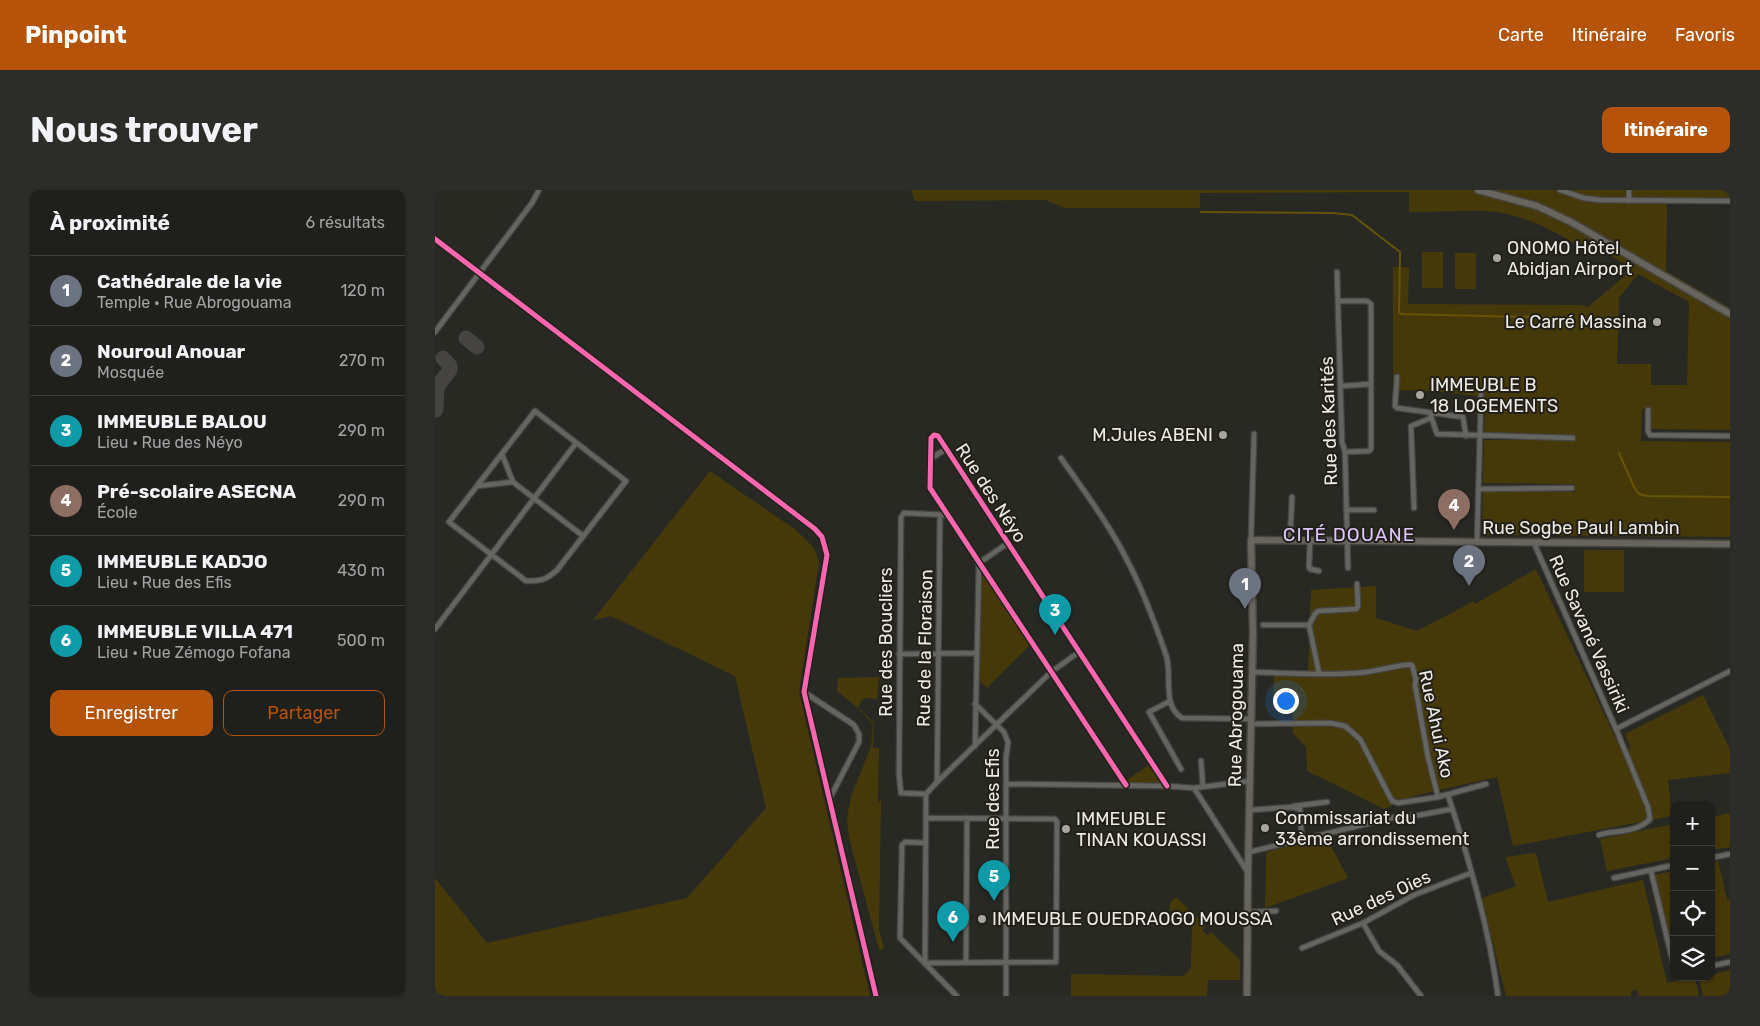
<!DOCTYPE html>
<html lang="fr">
<meta charset="utf-8">
<style>
:root{--surface:#1f1f1b;--page:#2c2c28;--text:#f1f3f6;--muted:#a1a2a3;--line:#3c3d3a;--accent:#b45309}
body{margin:0;font-family:Rubik,sans-serif;background:var(--page);color:var(--text)}
.controls{position:absolute;right:15px;bottom:15px;display:grid;overflow:hidden;border-radius:10px;box-shadow:0 1px 4px #0004}
.controls button{width:45px;height:45px;display:grid;place-items:center;padding:0;border:0;border-bottom:1px solid var(--line);background:var(--surface);color:var(--text);font:25px sans-serif}
.you{position:absolute;left:850px;top:510px;width:18px;height:18px;margin:-12px;border:4px solid #fff;border-radius:50%;background:#1a73e8;box-shadow:0 0 0 8px #1a73e833}
.badge{display:grid;place-items:center;width:32px;height:32px;border-radius:50%;background:var(--accent);color:#fff;font-size:16px;font-weight:700}
.pin{position:absolute;translate:-50% -41px;filter:drop-shadow(0 1px 2px #0008)}
.pin::after{content:'';position:absolute;top:26px;width:18px;height:15px;background:inherit;clip-path:polygon(0 0,100% 0,50% 100%)}
.list{margin:0;padding:0;list-style:none}
h2{display:flex;justify-content:space-between;align-items:center;height:65px;margin:0;padding:0 20px;font-size:21px}
h2 small{font-size:16px;font-weight:400;color:var(--muted)}
.list li{display:grid;grid-template-columns:32px 1fr auto;gap:15px;align-items:center;box-sizing:border-box;height:70px;padding:0 20px;border-top:1px solid var(--line)}
.list b{display:block;font-size:19px;white-space:nowrap}
.list p{margin:0;font-size:16px;white-space:nowrap;color:var(--muted)}
.list em{font-size:16px;font-style:normal;color:var(--muted)}
.actions{display:flex;gap:10px;padding:15px 20px}
.actions a{flex:1;padding:11px 0;border:1px solid var(--accent);border-radius:10px;text-align:center;font-size:18px;color:var(--accent)}
.actions .main{background:var(--accent);color:#fff}
.icon{flex:none;width:28px;height:28px;fill:none;stroke:currentColor;stroke-width:2;stroke-linecap:round;stroke-linejoin:round}
.map{position:relative;flex:none;width:1295px;height:806px;overflow:hidden;border-radius:10px}
header{display:flex;align-items:center;gap:30px;box-sizing:border-box;height:70px;padding:0 25px;background:var(--accent);color:#fff}
header strong{font-size:24px}
nav{display:flex;gap:28px;margin-inline-start:auto;font-size:18px}
.intro{display:flex;align-items:center;justify-content:space-between;box-sizing:border-box;height:120px;padding:0 30px}
h1{margin:0;font-size:35px}
.button{padding:12px 22px;border-radius:10px;background:var(--accent);color:#fff;font-size:18px;font-weight:700}
main{display:flex;gap:30px;padding:0 30px}
aside{flex:1;background:var(--surface);border-radius:10px;box-shadow:0 1px 4px #0004}
.map>svg:first-child{display:block}
.green{fill:#463909;fill-rule:evenodd}
.lines{fill:none;stroke-linecap:round;stroke-linejoin:round}
.stream{stroke:#655306;stroke-width:2}
.taxiway{stroke:#454441;stroke-width:15}
.street-casing{stroke:#464541;stroke-width:7}
.secondary-casing{stroke:#464541;stroke-width:9}
.street{stroke:#646460;stroke-width:4.5}
.secondary{stroke:#68655e;stroke-width:6}
.cycleway-casing{stroke:#222018;stroke-width:8}
.cycleway{stroke:#f766af;stroke-width:5}
.poi-dot{fill:#a8a6a1;stroke:#222018;stroke-width:2}
.labels{text-anchor:middle;stroke-width:4;stroke-linejoin:round;paint-order:stroke}
.poi-label{font-size:18px;fill:#eceae5;stroke:#222018;text-anchor:start}
.street-label{font-size:18px;fill:#eceae5;stroke:#222018}
.neighbourhood-label{font-size:19px;letter-spacing:1px;fill:#dec7fe;stroke:#222018}
</style>
<header>
<strong>Pinpoint</strong>
<nav><a>Carte</a><a>Itinéraire</a><a>Favoris</a></nav>
</header>
<div class="intro"><h1>Nous trouver</h1><a class="button">Itinéraire</a></div>
<main>
<aside>
<h2>À proximité<small>6 résultats</small></h2>
<ul class="list">
<li><span class="badge" style="background:#6b7280">1</span><div><b>Cathédrale de la vie</b><p>Temple · Rue Abrogouama</p></div><em>120 m</em></li>
<li><span class="badge" style="background:#6b7280">2</span><div><b>Nouroul Anouar</b><p>Mosquée</p></div><em>270 m</em></li>
<li><span class="badge" style="background:#0f9aa8">3</span><div><b>IMMEUBLE BALOU</b><p>Lieu · Rue des Néyo</p></div><em>290 m</em></li>
<li><span class="badge" style="background:#8d6e63">4</span><div><b>Pré-scolaire ASECNA</b><p>École</p></div><em>290 m</em></li>
<li><span class="badge" style="background:#0f9aa8">5</span><div><b>IMMEUBLE KADJO</b><p>Lieu · Rue des Efis</p></div><em>430 m</em></li>
<li><span class="badge" style="background:#0f9aa8">6</span><div><b>IMMEUBLE VILLA 471</b><p>Lieu · Rue Zémogo Fofana</p></div><em>500 m</em></li>
</ul>
<div class="actions"><a class="main">Enregistrer</a><a>Partager</a></div>
</aside>
<div class="map">
<svg width="1295" height="806" viewBox="0 0 1295 806">
<rect width="100%" height="100%" fill="#292924"/>
<path class="green" d="M476 0H1295V14H1232L1231 81 1295 118V240L1215 239 1216 219H1207L1206 251 1295 252V347L1047 345 1048 301 1140 302 1139 294 1048 293 1049 250H1140V245L1049 244 1051 207 997 201 958 200V77H974L973 114 1147 115 1153 117 1197 80 1151 48V60C1120 42 1088 23 1051 21 1026 20 1000 22 974 22V2L765 3V18H630L611 10 480 11ZM1203 84 1254 112 1252 195H1216V174H1182L1184 108Z
M987 62H1008V98H987Z
M1020 63H1041V99H1020Z
M275 281 361 340 379 358 384 372 364 502 435 806H0V688L52 753 252 708 331 618 300 486 176 426 158 430Z
M1149 360H1189V402H1149Z
M545 378 595 455 552 498 544 490Z
M1101 379 1187 562 1196 558 1190 544 1268 505 1295 559V583L1233 590 1237 626 1078 656 1062 587 978 606 949 619 872 581 871 557 858 543V515L838 513 839 486 873 484 876 400 941 396V428L982 441 1039 411 1040 414Z
M444 487 442 509 429 508 423 517 439 533 438 558H444L443 613 446 611 444 739 449 759 444 760 414 648 412 628 416 606 436 557 438 534 423 518 402 501 403 488Z
M714 575 725 592 694 593 692 590Z
M1295 623V657L1276 660V627Z
M1239 634V668L1172 681 1165 649Z
M891 647 913 688 830 718 831 662Z
M1101 663 1113 712 1208 690 1232 793 1260 787 1264 806H1204L1202 800 1196 801V806H1071L1047 708 1081 696 1070 667Z
M1283 671 1292 710 1295 709V764L1276 768V673Z
M1239 681V762L1219 685Z
M742 708 771 736 767 740 772 745 776 742 805 770V790H773L772 806H636V784L748 786 753 782 756 776 757 730 751 724C739 724 729 723 738 709Z
M1295 780V806H1268L1264 787H1276V785Z"/>
<g class="lines">
<path class="stream" d="M766 22 898 23 917 25 965 62 964 122 966 124 1139 128
M1184 263 1199 297 1204 304 1212 306 1295 307"/>
<path class="taxiway" d="M31 148 42 157
M1 220 2 197 15 180V176L8 168"/>
<g class="street-casing">
<path id="street" d="M1125 0 1149 8 1165 10 1295 11
M1194 11V0
M0 49 380 339 387 347 392 365 369 502 441 806
M902 82 907 252 910 262 913 378
M904 111H932L936 114V259L934 261 910 262
M0 142 97 13 104 0
M962 187 960 216 962 218 1028 227 1031 246
M907 196 936 194
M1213 220V241L1215 245 1295 246
M100 221 191 291 122 380C111 390 106 391 91 391L14 332Z
M995 223 1002 244 1138 248
M626 268C649 301 674 334 692 370 708 400 720 433 731 465 738 485 726 515 747 528L816 529
M495 269 511 259
M78 292 148 346
M42 296 78 292 67 264
M1044 299 1137 298
M979 318 976 236 996 228
M911 320H939
M816 350 819 244
M855 351 857 307
M875 351 874 377 875 379 884 381
M1042 352 1046 205
M1099 353 1181 539 1295 481
M828 435H874L884 483
M874 435 880 424 883 421 921 419 923 417 922 394
M0 439 141 253
M464 464 542 463
M817 482C856 483 894 486 932 482 941 481 972 473 977 475L981 490 980 495 993 567 1003 607
M369 502 419 535 424 544V552L395 608
M735 511 714 522 746 579
M540 514 569 542 573 552 571 569V806
M816 534 895 533 910 536 925 549 957 611 963 613 1003 607 1051 594
M540 556 544 373 573 353
M766 571 768 597
M502 591 505 325
M572 594 732 596 759 598 815 591
M691 595 495 298 496 248 499 245 503 246 732 596
M759 598 812 681
M491 604 466 603 464 585 466 327 469 323 513 325
M1013 605C1034 670 1054 737 1063 806
M859 616 892 612
M815 620 857 617 865 619 867 650
M491 628 620 629 622 632 621 772 490 773 491 604 502 592 616 482 644 462
M1164 645C1181 640 1202 643 1215 629L1213 617 1181 539
M491 653 470 652 467 655 465 748 522 806
M814 662 961 627 985 625 1017 619
M1276 668 1295 664
M1216 681 1239 777
M1179 688 1239 675
M813 722 841 721
M928 733 944 761 962 775 986 806
M867 758 928 733 979 705 1036 683
M531 773 532 628
M1276 776 1295 772"/>
</g>
<g class="secondary-casing">
<path id="secondary" d="M1043 0 1102 16 1136 32 1295 124
M812 806 813 680 818 442 816 350 1295 354"/>
</g>
<use href="#street" class="street"/>
<use href="#secondary" class="secondary"/>
<g class="cycleway-casing">
<path id="cycleway" d="M0 49 380 339 387 347 392 365 369 502 441 806
M691 595 495 298 496 248 499 245 503 246 732 596"/>
</g>
<use href="#cycleway" class="cycleway"/>
</g>
<g class="poi-dot">
<circle cx="1062" cy="68" r="5"/>
<circle cx="1222" cy="132" r="5"/>
<circle cx="985" cy="205" r="5"/>
<circle cx="788" cy="245" r="5"/>
<circle cx="830" cy="638" r="5"/>
<circle cx="631" cy="639" r="5"/>
<circle cx="547" cy="729" r="5"/>
</g>
<g class="labels">
<g class="poi-label">
<text x="1072" y="64">ONOMO Hôtel<tspan x="1072" dy="21">Abidjan Airport</tspan></text>
<text x="1212" y="138" text-anchor="end">Le Carré Massina</text>
<text x="995" y="201">IMMEUBLE B<tspan x="995" dy="21">18 LOGEMENTS</tspan></text>
<text x="778" y="251" text-anchor="end">M.Jules ABENI</text>
<text x="840" y="634">Commissariat du<tspan x="840" dy="21">33ème arrondissement</tspan></text>
<text x="641" y="635">IMMEUBLE<tspan x="641" dy="21">TINAN KOUASSI</tspan></text>
<text x="557" y="735">IMMEUBLE OUEDRAOGO MOUSSA</text>
</g>
<g class="street-label">
<text transform="translate(894 231) rotate(-92)" y="6">Rue des Karités</text>
<text transform="translate(556 303) rotate(57)" y="6">Rue des Néyo</text>
<text x="1146" y="344">Rue Sogbe Paul Lambin</text>
<text transform="translate(1154 444) rotate(66)" y="6">Rue Savané Vassiriki</text>
<text transform="translate(451 452) rotate(-90)" y="6">Rue des Boucliers</text>
<text transform="translate(490 458) rotate(-89)" y="6">Rue de la Floraison</text>
<text transform="translate(801 525) rotate(-89)" y="6">Rue Abrogouama</text>
<text transform="translate(1001 534) rotate(78)" y="6">Rue Ahui Ako</text>
<text transform="translate(558 609) rotate(-90)" y="6">Rue des Efis</text>
<text transform="translate(946 708) rotate(-25)" y="6">Rue des Oies</text>
</g>
<g class="neighbourhood-label">
<text x="914" y="351">CITÉ DOUANE</text>
</g>
</g>
</svg>
<div class="controls">
<button>+</button>
<button>−</button>
<button><svg class="icon" aria-label="locate" viewBox="0 0 24 24"><circle cx="12" cy="12" r="6"/><path d="M12 2v4M12 18v4M2 12h4M18 12h4"/></svg></button>
<button><svg class="icon" aria-label="layers" viewBox="0 0 24 24"><path d="M12 4l9 5-9 5-9-5zM3 14l9 5 9-5"/></svg></button>
</div>
<div class="you"></div>
<div class="pin badge" style="left:810px;top:419px;background:#6b7280">1</div>
<div class="pin badge" style="left:1034px;top:396px;background:#6b7280">2</div>
<div class="pin badge" style="left:620px;top:445px;background:#0f9aa8">3</div>
<div class="pin badge" style="left:1019px;top:340px;background:#8d6e63">4</div>
<div class="pin badge" style="left:559px;top:711px;background:#0f9aa8">5</div>
<div class="pin badge" style="left:518px;top:752px;background:#0f9aa8">6</div>
</div>
</main>
